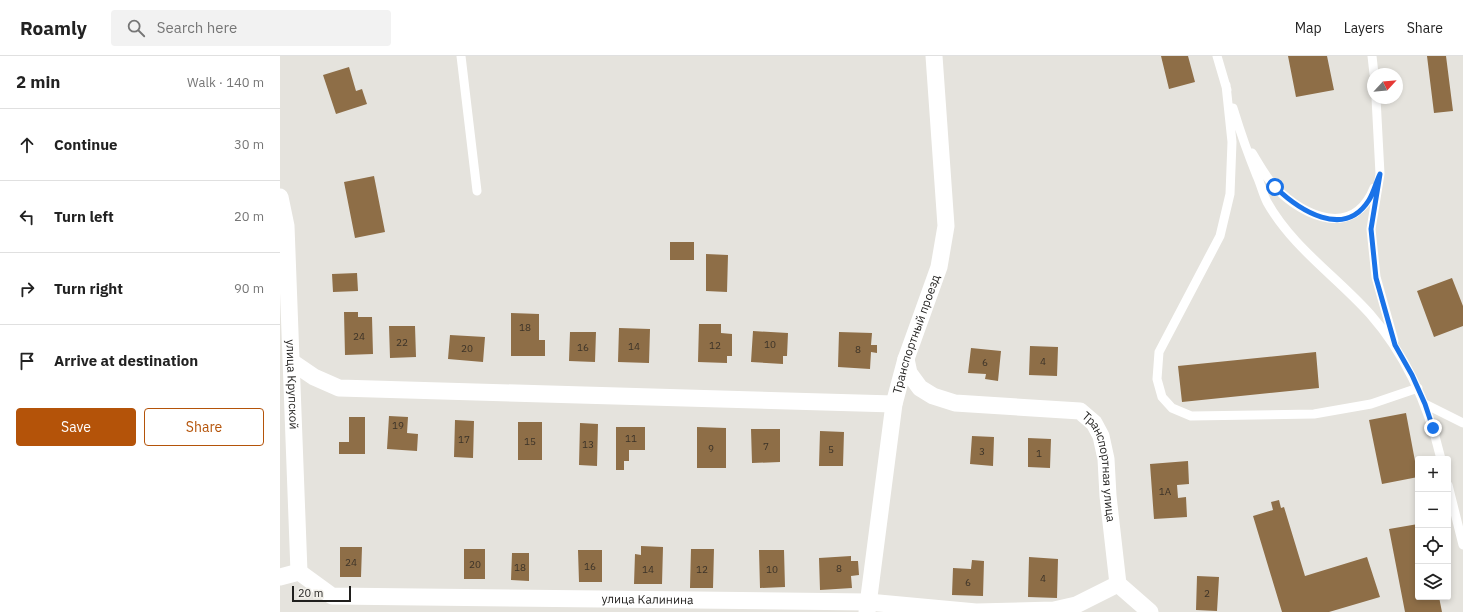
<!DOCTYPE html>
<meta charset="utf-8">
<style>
:root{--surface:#fff;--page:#f2f2f2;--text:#222;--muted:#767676;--line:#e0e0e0;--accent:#b45309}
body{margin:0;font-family:"IBM Plex Sans",sans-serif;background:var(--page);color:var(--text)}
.controls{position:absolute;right:12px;bottom:12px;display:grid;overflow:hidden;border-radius:4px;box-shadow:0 2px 6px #0003}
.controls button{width:36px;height:36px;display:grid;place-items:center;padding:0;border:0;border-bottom:1px solid var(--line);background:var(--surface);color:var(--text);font:20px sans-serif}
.compass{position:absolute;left:1087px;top:12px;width:36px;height:36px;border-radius:50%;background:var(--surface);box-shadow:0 2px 6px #0003;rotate:64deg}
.scale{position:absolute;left:12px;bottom:10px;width:59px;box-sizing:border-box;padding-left:4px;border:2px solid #201f1d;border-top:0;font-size:11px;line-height:14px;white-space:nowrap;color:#201f1d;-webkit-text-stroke:3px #f2f0ea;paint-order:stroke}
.stop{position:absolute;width:12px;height:12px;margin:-9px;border:3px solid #1a73e8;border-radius:50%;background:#fff}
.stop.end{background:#1a73e8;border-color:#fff;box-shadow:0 1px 4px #0008}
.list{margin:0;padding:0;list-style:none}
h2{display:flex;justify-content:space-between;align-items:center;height:52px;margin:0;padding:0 16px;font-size:17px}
h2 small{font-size:13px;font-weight:400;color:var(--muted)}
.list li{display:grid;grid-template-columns:26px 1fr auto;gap:12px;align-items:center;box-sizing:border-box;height:72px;padding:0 16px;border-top:1px solid var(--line)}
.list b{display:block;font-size:15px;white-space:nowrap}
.list em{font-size:13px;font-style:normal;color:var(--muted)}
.actions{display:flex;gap:8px;padding:12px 16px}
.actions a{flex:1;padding:9px 0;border:1px solid var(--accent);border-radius:4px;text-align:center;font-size:14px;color:var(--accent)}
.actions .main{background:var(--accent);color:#fff}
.icon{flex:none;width:22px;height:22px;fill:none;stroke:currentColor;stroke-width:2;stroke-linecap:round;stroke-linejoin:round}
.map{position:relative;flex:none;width:1183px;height:556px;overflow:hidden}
header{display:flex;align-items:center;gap:24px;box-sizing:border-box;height:56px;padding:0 20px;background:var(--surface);border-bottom:1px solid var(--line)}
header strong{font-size:19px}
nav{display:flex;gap:22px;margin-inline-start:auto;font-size:14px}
.search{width:280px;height:36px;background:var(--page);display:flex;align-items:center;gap:10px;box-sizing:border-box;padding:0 14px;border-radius:4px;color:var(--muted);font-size:15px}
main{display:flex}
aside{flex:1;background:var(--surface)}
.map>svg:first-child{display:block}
.building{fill:#8e6e47}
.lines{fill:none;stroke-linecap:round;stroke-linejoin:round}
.service{stroke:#fff;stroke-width:9}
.minor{stroke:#fff;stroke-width:17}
.route{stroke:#1a73e8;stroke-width:5}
.labels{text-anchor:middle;stroke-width:4;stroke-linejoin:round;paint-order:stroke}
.number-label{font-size:10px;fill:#3c3328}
.street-label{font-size:12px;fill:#201f1d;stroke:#f2f0ea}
</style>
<header>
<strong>Roamly</strong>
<div class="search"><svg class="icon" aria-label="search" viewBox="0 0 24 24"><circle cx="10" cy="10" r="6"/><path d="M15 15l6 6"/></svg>Search here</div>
<nav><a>Map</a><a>Layers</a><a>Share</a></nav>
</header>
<main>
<aside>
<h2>2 min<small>Walk · 140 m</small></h2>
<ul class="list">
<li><svg class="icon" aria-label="ahead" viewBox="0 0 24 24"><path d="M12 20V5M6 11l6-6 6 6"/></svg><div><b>Continue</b></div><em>30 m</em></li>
<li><svg class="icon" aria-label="left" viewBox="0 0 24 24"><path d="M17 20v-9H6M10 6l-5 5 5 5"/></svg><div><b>Turn left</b></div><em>20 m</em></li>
<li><svg class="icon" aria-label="right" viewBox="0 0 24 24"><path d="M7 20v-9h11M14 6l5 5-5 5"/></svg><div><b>Turn right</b></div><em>90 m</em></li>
<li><svg class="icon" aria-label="arrive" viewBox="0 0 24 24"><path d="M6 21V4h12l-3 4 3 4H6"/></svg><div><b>Arrive at destination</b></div></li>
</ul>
<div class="actions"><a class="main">Save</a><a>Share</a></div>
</aside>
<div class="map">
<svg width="1183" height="556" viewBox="0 0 1183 556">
<rect width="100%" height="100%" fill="#e5e3dd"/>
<path class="building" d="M881 0H908L915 26 889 33Z
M1008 0H1047L1054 34 1016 41Z
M1147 0H1166L1173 55 1154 57Z
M69 11 76 35 82 33 87 48 56 58 43 19Z
M94 120 105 176 75 182 64 126Z
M390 186H414V204H390Z
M426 198 448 199 447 236 426 235Z
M77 217 78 235 53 236 52 218Z
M1172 222 1183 250V270L1154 281 1137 235Z
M64 256H78V261H92L93 298 65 299Z
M231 257 259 258V284H265V300H231Z
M419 268H441V277L452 278V300H447V307L418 306Z
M109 270H135L136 301 110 302Z
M339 272 370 273 369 307 338 306Z
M473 275 508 277 507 300H503V308L471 306Z
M290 276H316L315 306 289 305Z
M559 276 592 277 591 289H597V297L591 296 590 313 558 311Z
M170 279 205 281 203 306 168 303Z
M750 290 778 291 777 320 749 319Z
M691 292 721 295 718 325 705 323 706 318 688 317Z
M1036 296 1039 332 902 346 898 310Z
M1126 357 1138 421 1102 428 1089 364Z
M109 360 128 361 127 377 138 378 137 395 107 393Z
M69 361H85V398H59V386H69Z
M175 364 194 365 193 402 174 401Z
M238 366H262V404H238Z
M300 367 318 368 317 410 299 409Z
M336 371H365V394H349V405H344V414H336Z
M417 371 446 372V412H417Z
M471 373H500V406L472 407Z
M540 375 564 376 563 410H539Z
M692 380 714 381 713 410 690 408Z
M748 382 771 383 770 412 748 411Z
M908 405 909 428 897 429 898 442 906 441 907 461 874 463 870 408Z
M999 444 1001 452 1004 451 1025 520 1087 501 1100 541 1049 556H1002L973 460 993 454 991 446Z
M1138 468V541H1159L1162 556H1125L1109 473Z
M361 490 383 491 382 528H354L355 498 361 499Z
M60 491H82L81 521H60Z
M184 493H205V523H184Z
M411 493H434L433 532H410Z
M298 494H322V526H299Z
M479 494H504L505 531 480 532Z
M232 497H249V525L231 524Z
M571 500V505H578L579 519 571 520 572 532 540 534 539 502Z
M749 501 778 503 777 542 748 541Z
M692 504 704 505 703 540 672 539 673 512 691 513Z
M917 520 939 521 937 555 916 554Z"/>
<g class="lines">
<path class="service" d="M181 0 197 135
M937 0 947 34
M1092 0 1094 18
M946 29 952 86 950 138 940 180 879 296 877 323 882 341 892 352 911 360 1034 358 1091 348 1138 332
M1096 42 1100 118 1091 173 1096 221 1114 285
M953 52C960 75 968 98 977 120 981 129 983 138 987 146 1012 191 1056 220 1090 258 1127 300 1148 348 1161 403
M972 97C979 108 986 122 996 132 1025 162 1074 182 1094 132
M1145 348 1183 367
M1168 429 1183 489"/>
<g class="minor">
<path id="s1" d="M0 141 6 170 19 516"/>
<path id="s2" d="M626 303 629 317 640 332 653 340 675 347 800 355 814 367 821 380 826 403 828 440 838 528 870 556"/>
<path d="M12 306 34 321 59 332 614 348"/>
<path id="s3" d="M0 521 19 516 52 540 588 546 696 556 774 554 796 549 838 528"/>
<path id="s4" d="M587 556 614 348 626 303 659 211 666 170 654 0"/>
</g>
</g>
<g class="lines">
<path class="route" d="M995 131C1019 154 1064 184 1089 144 1094 136 1096 126 1100 118L1091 173 1096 222 1115 289 1132 319 1145 348 1153 372"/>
</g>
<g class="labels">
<g class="number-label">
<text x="245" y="275">18</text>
<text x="79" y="284">24</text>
<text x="122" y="290">22</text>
<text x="490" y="292">10</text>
<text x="435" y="293">12</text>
<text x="354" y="294">14</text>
<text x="303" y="295">16</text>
<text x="187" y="296">20</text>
<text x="578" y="297">8</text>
<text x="763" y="309">4</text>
<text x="705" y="310">6</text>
<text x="118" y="373">19</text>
<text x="351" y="386">11</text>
<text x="184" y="387">17</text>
<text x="250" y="389">15</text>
<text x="308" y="392">13</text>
<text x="486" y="394">7</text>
<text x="431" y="396">9</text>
<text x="551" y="397">5</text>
<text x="702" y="399">3</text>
<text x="759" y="401">1</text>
<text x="885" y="439">1А</text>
<text x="71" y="510">24</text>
<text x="195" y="512">20</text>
<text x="310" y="514">16</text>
<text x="240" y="515">18</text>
<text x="559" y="516">8</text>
<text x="368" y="517">14</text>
<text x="422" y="517">12</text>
<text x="492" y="517">10</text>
<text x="763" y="526">4</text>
<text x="688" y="530">6</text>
<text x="927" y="541">2</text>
</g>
<g class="street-label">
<text dy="4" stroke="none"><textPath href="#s4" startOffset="283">Транспортный проезд</textPath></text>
<text dy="4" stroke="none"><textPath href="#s1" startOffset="188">улица Крупской</textPath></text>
<text dy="4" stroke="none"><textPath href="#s2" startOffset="259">Транспортная улица</textPath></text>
<text dy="4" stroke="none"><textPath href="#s3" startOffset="376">улица Калинина</textPath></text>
</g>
</g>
</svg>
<div class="controls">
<button>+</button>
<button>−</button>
<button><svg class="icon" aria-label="locate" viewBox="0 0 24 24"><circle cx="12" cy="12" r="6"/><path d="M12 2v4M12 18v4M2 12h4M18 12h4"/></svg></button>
<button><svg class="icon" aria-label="layers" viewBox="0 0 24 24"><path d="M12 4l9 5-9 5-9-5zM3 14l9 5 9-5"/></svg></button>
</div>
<svg class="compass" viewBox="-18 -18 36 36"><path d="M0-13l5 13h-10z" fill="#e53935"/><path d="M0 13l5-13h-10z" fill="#767676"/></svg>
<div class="scale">20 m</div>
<div class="stop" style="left:995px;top:131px"></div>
<div class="stop end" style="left:1153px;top:372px"></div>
</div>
</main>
